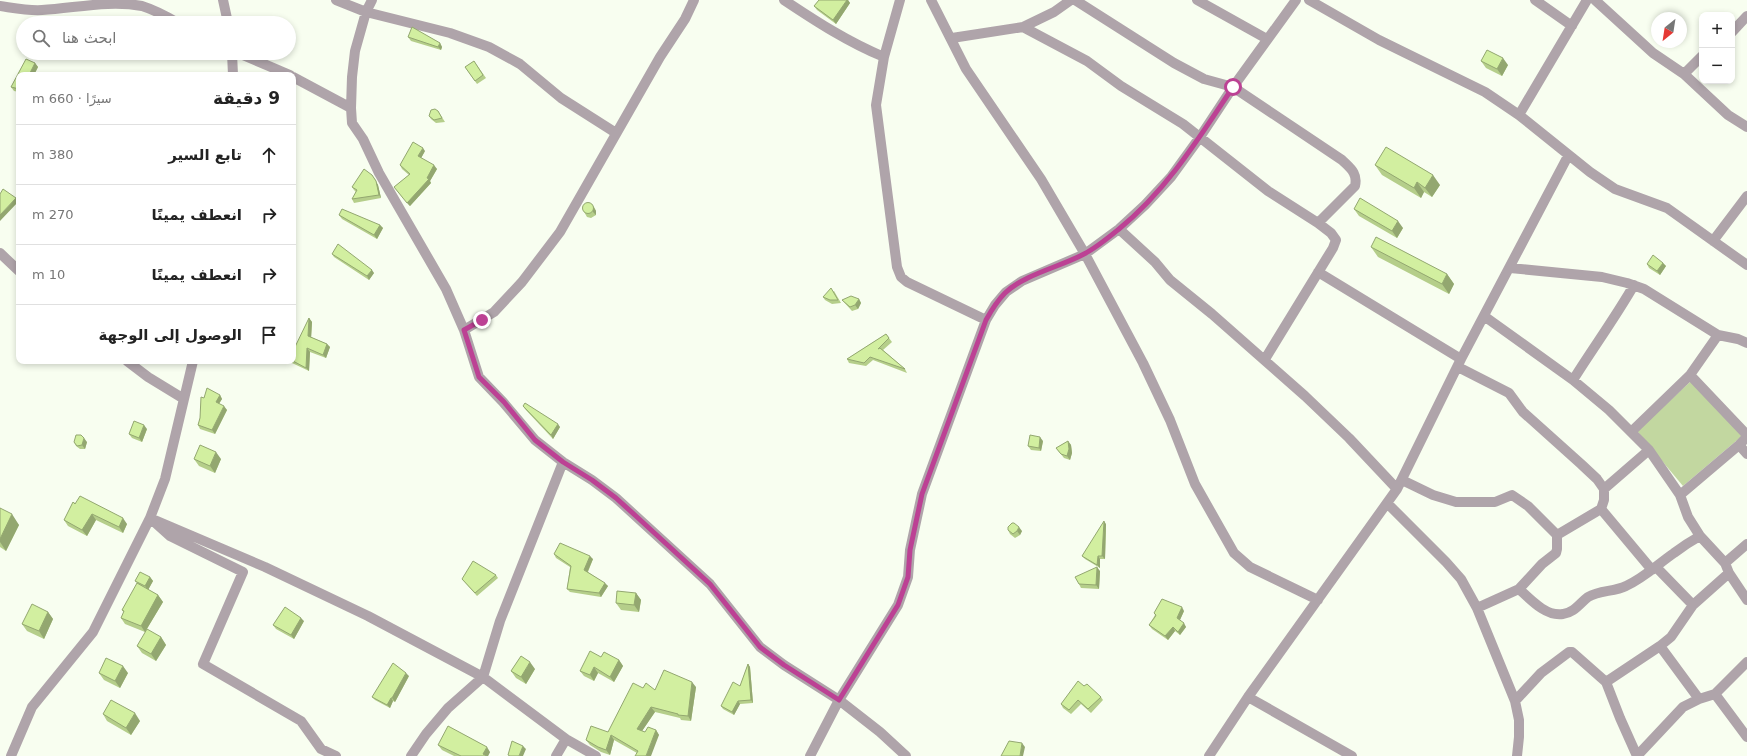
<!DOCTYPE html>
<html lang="ar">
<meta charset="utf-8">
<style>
:root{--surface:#fff;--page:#f2f2f2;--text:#222;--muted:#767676;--line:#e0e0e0}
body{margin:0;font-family:"DejaVu Sans","Noto Sans Arabic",sans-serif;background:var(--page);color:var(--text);direction:rtl}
.controls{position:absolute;right:12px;top:12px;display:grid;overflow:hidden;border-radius:8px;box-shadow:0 2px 6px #0003}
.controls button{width:36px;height:36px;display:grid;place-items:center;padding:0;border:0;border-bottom:1px solid var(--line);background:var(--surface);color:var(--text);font:20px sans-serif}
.compass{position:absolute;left:1651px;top:12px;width:36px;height:36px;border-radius:50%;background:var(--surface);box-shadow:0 2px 6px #0003;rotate:210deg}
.stop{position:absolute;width:12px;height:12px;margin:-9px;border:3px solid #bc4194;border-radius:50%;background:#fff}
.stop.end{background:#bc4194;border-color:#fff;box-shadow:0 1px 4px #0008}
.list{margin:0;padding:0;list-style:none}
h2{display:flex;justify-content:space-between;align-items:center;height:52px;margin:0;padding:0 16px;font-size:17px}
h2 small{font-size:13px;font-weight:400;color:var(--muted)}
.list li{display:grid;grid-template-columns:26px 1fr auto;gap:12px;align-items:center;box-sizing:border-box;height:60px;padding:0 16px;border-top:1px solid var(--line)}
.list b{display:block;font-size:15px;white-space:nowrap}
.list em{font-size:13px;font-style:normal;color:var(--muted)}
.icon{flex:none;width:22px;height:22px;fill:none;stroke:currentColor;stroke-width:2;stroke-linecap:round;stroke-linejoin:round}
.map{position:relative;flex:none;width:1747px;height:756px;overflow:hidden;direction:ltr}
.search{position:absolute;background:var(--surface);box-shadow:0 2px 6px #0003;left:16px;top:16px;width:280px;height:44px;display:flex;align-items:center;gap:10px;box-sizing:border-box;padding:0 14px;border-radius:22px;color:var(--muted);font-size:15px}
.panel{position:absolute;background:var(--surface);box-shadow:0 2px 6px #0003;left:16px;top:72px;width:280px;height:292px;border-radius:8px;direction:rtl}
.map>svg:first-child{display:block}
.green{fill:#c2d7a0}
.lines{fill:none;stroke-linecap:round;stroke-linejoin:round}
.minor{stroke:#afa4aa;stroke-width:10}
.wall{fill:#b5ce8a}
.shaded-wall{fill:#93a770}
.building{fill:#d2efa0;stroke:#93a770}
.route{stroke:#bc4194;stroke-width:5}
</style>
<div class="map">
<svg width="1747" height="756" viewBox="0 0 1747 756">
<rect width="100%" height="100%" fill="#f8fef0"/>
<path class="green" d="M1691 381 1742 436 1683 486 1637 431Z"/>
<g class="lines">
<path class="minor" d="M223 0 228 23
M336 0 366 12 450 33 489 47 520 64 561 98 616 133
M372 0 366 12 355 51 352 77 351 108 352 123 363 139 379 173 446 289 464 330 479 377 503 402 535 440 563 462 592 480 616 498 710 584 760 647 784 665 839 700 880 732 906 756
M784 0C817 22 848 42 884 57
M900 0 884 57 876 105 897 267 901 277 907 282 986 320
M931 0 966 69 1041 179 1085 254 1143 363 1170 420 1195 484 1234 553 1250 567 1318 600
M1075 0 1174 63 1204 79 1233 87 1342 160C1350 168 1358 173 1355 186L1318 223
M1197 0 1267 39
M1309 0 1379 40 1485 92 1519 115 1590 172 1615 189 1667 208 1747 265
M1535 0 1572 26
M1595 0 1653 53 1684 74 1728 115 1747 127
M0 6C14 8 29 11 42 10 76 8 109 0 142 6 155 10 166 16 178 23
M1023 27 1087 61 1121 86 1183 124 1268 191 1318 223 1331 233 1336 240 1333 248 1265 359
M1732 32 1747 16
M952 38 1023 27 1054 12 1071 0
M232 53 233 75
M238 53 290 75
M1684 74 1702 56
M293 77 351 108
M1519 115 1587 0
M1119 229 1155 262 1170 280 1212 314 1305 396 1349 438 1397 489
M1713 241 1747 196
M0 253 19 271
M1510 268 1602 277 1627 283 1644 289 1718 335 1738 339 1747 343
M1318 272 1461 359
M1484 316 1573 380 1609 410 1649 450 1680 495 1688 517 1700 536 1725 563 1729 573 1747 600
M464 330 494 312 522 282 560 232 660 57 685 19 694 0
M127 361 148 377 184 399
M193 361 165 479 150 518 265 567 368 616 483 677 566 739 596 756
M1458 367 1509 393 1523 412 1581 464 1597 479 1604 489V500L1601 509 1557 535
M1690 375 1747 435
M1573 380C1593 348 1615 318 1634 285
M1631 432 1690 375 1718 335
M1739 445 1747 454
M1402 480 1433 495 1456 502H1495L1512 495 1528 506 1557 535V549L1556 553 1542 564 1519 589 1477 608
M1604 489 1649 450
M1680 495 1739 445 1747 437
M1387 503 1446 562 1461 579 1477 608 1515 701 1519 720V737L1517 756
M1601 509 1652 570
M1725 563 1747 544
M1656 567 1693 605
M1519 589C1530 599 1546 617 1563 614 1574 613 1580 603 1588 597 1600 590 1614 592 1626 586 1644 578 1658 564 1674 553 1682 547 1691 541 1700 536
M1660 646 1699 699
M1606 682 1660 646 1671 637 1693 605 1729 573
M1715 694 1747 737
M1248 697 1352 756
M1515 701 1541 673 1569 652H1572L1606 682 1620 718 1637 756 1683 707 1699 699 1715 694 1747 662
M11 756 32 707 93 632 150 518 170 536 243 572 203 664 301 721 321 749 336 756
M411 756 426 734 448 708 483 677 500 621 563 462
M556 756 566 739
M810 756 839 700 898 605 908 577 910 550 922 494 986 320 995 305 1006 292 1022 281 1085 254 1119 229 1145 205 1171 177 1200 137 1233 87 1296 0
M1209 756 1248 697 1397 489 1461 359 1568 156"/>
</g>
<path class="wall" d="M819 0H848L850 3 836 24 817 10 814 6Z
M408 37 440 43 442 47 441 50 411 41Z
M26 59 35 63 38 67 34 75H19V92L14 91 11 87Z
M474 61 486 78 477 84 465 67Z
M1481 61 1508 65 1502 76 1486 68Z
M438 111 445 122 436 123 431 119 429 116Z
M425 151 421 158 437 169 430 181 431 183 410 206 394 187 409 175 402 169 400 165Z
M1375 165 1440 185 1432 197 1424 192 1421 198 1382 175Z
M375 179 378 185 381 198 354 203 352 199 356 192 354 190 352 187Z
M594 207 596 211V215L591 218 587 217 583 210Z
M1354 209 1403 228 1397 238 1359 216Z
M339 215 380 225 383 228 377 239 342 219Z
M1371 247 1447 274 1454 284 1449 294 1378 257Z
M332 254 374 273 369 280 334 257Z
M1663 263 1666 266 1660 275 1649 268 1647 264Z
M834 291 841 303 832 304 825 300 823 297Z
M859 299 861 303 858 309 852 311 842 300Z
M309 318 312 322 311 337 327 344 330 347 326 358 310 352 309 371 292 363 291 361H293Z
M886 334 892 342 883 350 905 369 907 373 873 360 866 366 849 363 847 359Z
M220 395 222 399 219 404 227 410 215 434 200 429 198 425 200 418 204 398Z
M523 406 560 427 553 439 525 409Z
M147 429 142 442 132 438 129 434Z
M1043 441 1041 451 1031 450 1028 446Z
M1068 441 1071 445 1072 453 1070 460 1064 458 1056 448Z
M74 442H87L85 449H80L76 446Z
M194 459H221L215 473 199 466Z
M73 502 127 524 123 533 96 520 87 536 68 526 64 520Z
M0 508 19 525 6 551 0 547Z
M1106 524 1105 559H1100V568L1085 559 1082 556Z
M1008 530 1022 531 1020 535 1015 538 1010 534Z
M554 554 593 559 588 572 608 586 601 597 570 592 567 589 570 567 556 558Z
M1100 571 1099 589 1081 588 1079 584Z
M496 575 498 578 477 596 462 579Z
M150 577 153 581 148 590 158 595 163 602 145 632 125 624 121 618 124 613 122 610 138 584 135 581Z
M636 593 641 600 639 612 621 610 616 603Z
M1184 611 1180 620 1186 627 1180 635 1175 631 1168 640 1152 629 1149 625 1155 615 1154 613Z
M48 612 53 619 44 639 27 631 22 624Z
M304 621 294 639 276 629 273 625Z
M161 637 166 645 156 661 142 653 137 646Z
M601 657 619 660 623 666 614 682 598 673 594 681 584 676 580 671Z
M748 664 750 667 753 703 740 704 734 715 723 709 721 706 740 686Z
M535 669 526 684 516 678 511 671Z
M99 673H128L120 688 104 680Z
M409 676 395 702 393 701 390 708 375 700 372 697Z
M1084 686 1101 697 1103 700 1091 713 1081 704 1071 714 1063 708 1061 704Z
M696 687 691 721 681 720 680 718 655 712 642 731 645 732 656 730 659 735 637 753 614 740 610 755 601 752 590 745 586 740 608 732 643 688 655 690Z
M103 714 140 721 131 735 107 721Z
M438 745 490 752 488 756H454L442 750Z"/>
<path class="shaded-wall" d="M847 0H848L850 3 836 24 833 20Z
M440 43 442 47 441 50 438 47Z
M1503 58 1508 65 1502 76 1497 69Z
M35 63 38 67 34 75H29Z
M423 148 425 151 420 160 418 156Z
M434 165 437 169 430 181 431 183 410 206 407 203 427 178Z
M372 175 378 185 381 198 379 195Z
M1433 175 1440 185 1432 197 1425 188Z
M1417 182 1424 192 1421 198 1414 188Z
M16 198 18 202 0 221V215Z
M592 204 596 211V215L593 212Z
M1398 221 1403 228 1397 238 1392 231Z
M380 225 383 228 377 239 374 235Z
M1663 263 1666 266 1660 275 1657 271Z
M372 270 374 273 369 280 367 276Z
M1447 274 1454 284 1449 294 1442 284Z
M859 299 861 303 858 309 855 305Z
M309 318 312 322 311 340 308 336Z
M327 344 330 347 326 358 323 355Z
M307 348 310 352 309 371 306 368Z
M220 395 222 399 218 405 216 402Z
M224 406 227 410 215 434 212 430Z
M558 424 560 427 553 439 551 435Z
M144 425 147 429 142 442 139 438Z
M1040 437 1043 441 1041 451 1039 448Z
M84 438 87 442 85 449 82 445Z
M1068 441 1071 445 1072 453 1070 460 1067 456Z
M216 452 221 459 215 473 210 466Z
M12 514 19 525 6 551 0 542V539Z
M92 514 96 520 87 536 82 530Z
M123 518 127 524 123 533 119 527Z
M1104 521 1106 524 1105 559 1102 556Z
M1019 527 1022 531 1020 535 1017 531Z
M590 556 593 559 587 573 584 570Z
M1098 556 1100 559V568L1097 565Z
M1097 567 1100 571 1099 589 1096 585Z
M150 577 153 581 148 590 145 586Z
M605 583 608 586 601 597 599 593Z
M636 593 641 600 639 612 634 605Z
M158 595 163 602 145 632 141 626Z
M1182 607 1184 611 1179 622 1177 618Z
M48 612 53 619 44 639 39 631Z
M301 618 304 621 294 639 291 635Z
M1184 623 1186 627 1180 635 1178 632Z
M1173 627 1175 631 1168 640 1165 636Z
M161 637 166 645 156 661 151 654Z
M619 660 623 666 614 682 610 677Z
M530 662 535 669 526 684 521 677Z
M748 664 750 667 753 703 751 700Z
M123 666 128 673 120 688 115 681Z
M594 667 598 673 594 681 590 675Z
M406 673 409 676 395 702 392 698Z
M692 682 696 687 691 721 688 716Z
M391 698 393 701 390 708 387 705Z
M738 701 740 704 734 715 732 712Z
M651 707 655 712 640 734 637 729Z
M135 713 140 721 131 735 126 728Z
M656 730 659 735 651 756H646Z
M611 735 614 740 610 755 606 750Z
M1022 743 1025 747 1023 756H1020Z
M523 746 526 749 523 756H519Z
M487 747 490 752 488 756H484L483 754Z"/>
<path class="building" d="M819 0H847L833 20 814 6Z
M412 27 440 43 438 47 408 37Z
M1487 50 1503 58 1497 69 1481 61Z
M26 59 35 63 29 75H19V89L11 87Z
M474 61 483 75 475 81 465 67Z
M435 109 438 111 442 118 434 120 429 116 431 110Z
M413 142 423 148 418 156 434 165 427 178 429 179 407 203 394 187 410 174 400 165Z
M1386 147 1433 175 1425 188 1417 182 1414 188 1375 165Z
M364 169 372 175 376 181 379 195 352 199 357 190 352 187Z
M3 189 16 198 0 215V194Z
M1360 198 1398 221 1392 231 1354 209Z
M582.5 208a5.5 5.5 0 1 1 11 0a5.5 5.5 0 1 1-11 0Z
M342 209 380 225 374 235 339 215Z
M1376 237 1447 274 1442 284 1371 247Z
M338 244 372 270 367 276 332 254Z
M1653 255 1663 263 1657 271 1647 264Z
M831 288 838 300H830L823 297Z
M851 296 859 299 855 305 850 307 842 300Z
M309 318 308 336 327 344 323 355 307 348 306 368 293 361V351Z
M886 334 889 338 878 349 880 348 905 369 870 357 864 363 847 359Z
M207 388 220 395 216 402 224 406 212 430 198 425 200 418 201 397 204 398Z
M525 403 558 424 551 435 523 406Z
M134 421 144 425 139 438 129 434Z
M76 435H81L84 438 82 445 77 446 74 442Z
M1030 435 1040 437 1039 448 1028 446Z
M1068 441 1069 449 1067 456 1061 454 1056 448Z
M200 445 216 452 210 466 194 459Z
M80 496 123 518 119 527 92 514 82 530 64 520 73 502 75 504Z
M0 508 12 514 0 539Z
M1104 521 1102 556H1098L1097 565 1082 556Z
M1012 523H1014L1019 527 1017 531 1013 534 1008 530V527Z
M560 543 590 556 584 570 605 583 599 593 567 589 571 566 554 554Z
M473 561 496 575 475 593 462 579Z
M1097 567 1096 585 1079 584 1075 577Z
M140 572 150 577 145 586 135 581Z
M137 583 158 595 141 626 121 618 124 611 122 610Z
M617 591 636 593 634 605 616 603Z
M1162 599 1182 607 1177 618 1184 623 1178 632 1173 627 1165 636 1149 625 1155 617 1156 615 1154 613Z
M32 604 48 612 39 631 22 624Z
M285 607 301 618 291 635 273 625Z
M147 629 161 637 151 654 137 646Z
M590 651 601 657 604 652 619 660 610 677 594 667 590 675 580 671Z
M521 656 530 662 521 677 511 671Z
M106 658 123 666 115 681 99 673Z
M393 663 406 673 392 698H391L387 705 372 697Z
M748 664 751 700 738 701 732 712 721 706 733 682 740 686Z
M664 670 692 682 688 716 678 715V714L651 707 637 729 645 732 648 727 656 730 646 756H635L638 751 611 735 606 750 598 747 586 740 591 726 608 732 633 683 643 688 646 683 655 690Z
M1078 681 1084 686 1087 684 1101 697 1088 709 1078 700 1069 710 1061 704Z
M111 700 135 713 126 728 103 714Z
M448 726 487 747 483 754 487 756H461L438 745Z
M512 741 523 746 519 756H510L508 755Z
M1009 741 1022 743 1020 756H1001Z"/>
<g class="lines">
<path class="route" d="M482 320 464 330 479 377 504 402 535 440 563 462 592 480 616 498 637 517 710 584 760 647 784 665 839 700 898 605 908 577 910 550 922 494 986 320C991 311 997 301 1005 293 1025 274 1060 267 1084 254 1096 248 1108 238 1119 229 1167 190 1199 138 1233 87"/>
</g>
</svg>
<div class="controls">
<button>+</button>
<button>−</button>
</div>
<svg class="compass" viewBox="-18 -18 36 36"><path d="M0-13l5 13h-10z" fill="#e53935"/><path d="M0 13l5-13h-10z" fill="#767676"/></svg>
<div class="stop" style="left:1233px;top:87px"></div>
<div class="stop end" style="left:482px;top:320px"></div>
<div class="search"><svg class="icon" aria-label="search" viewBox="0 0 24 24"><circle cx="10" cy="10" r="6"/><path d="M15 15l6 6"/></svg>ابحث هنا</div>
<section class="panel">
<h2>9 دقيقة<small>سيرًا · 660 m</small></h2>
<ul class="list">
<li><svg class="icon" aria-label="ahead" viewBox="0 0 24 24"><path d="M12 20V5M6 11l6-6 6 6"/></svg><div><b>تابع السير</b></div><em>380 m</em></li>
<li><svg class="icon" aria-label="right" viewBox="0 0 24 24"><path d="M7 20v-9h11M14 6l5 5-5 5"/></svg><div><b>انعطف يمينًا</b></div><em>270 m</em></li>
<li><svg class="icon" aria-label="right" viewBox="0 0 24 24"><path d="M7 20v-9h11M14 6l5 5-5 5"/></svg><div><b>انعطف يمينًا</b></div><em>10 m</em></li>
<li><svg class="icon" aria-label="arrive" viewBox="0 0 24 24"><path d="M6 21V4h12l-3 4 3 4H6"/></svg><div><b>الوصول إلى الوجهة</b></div></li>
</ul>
</section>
</div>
